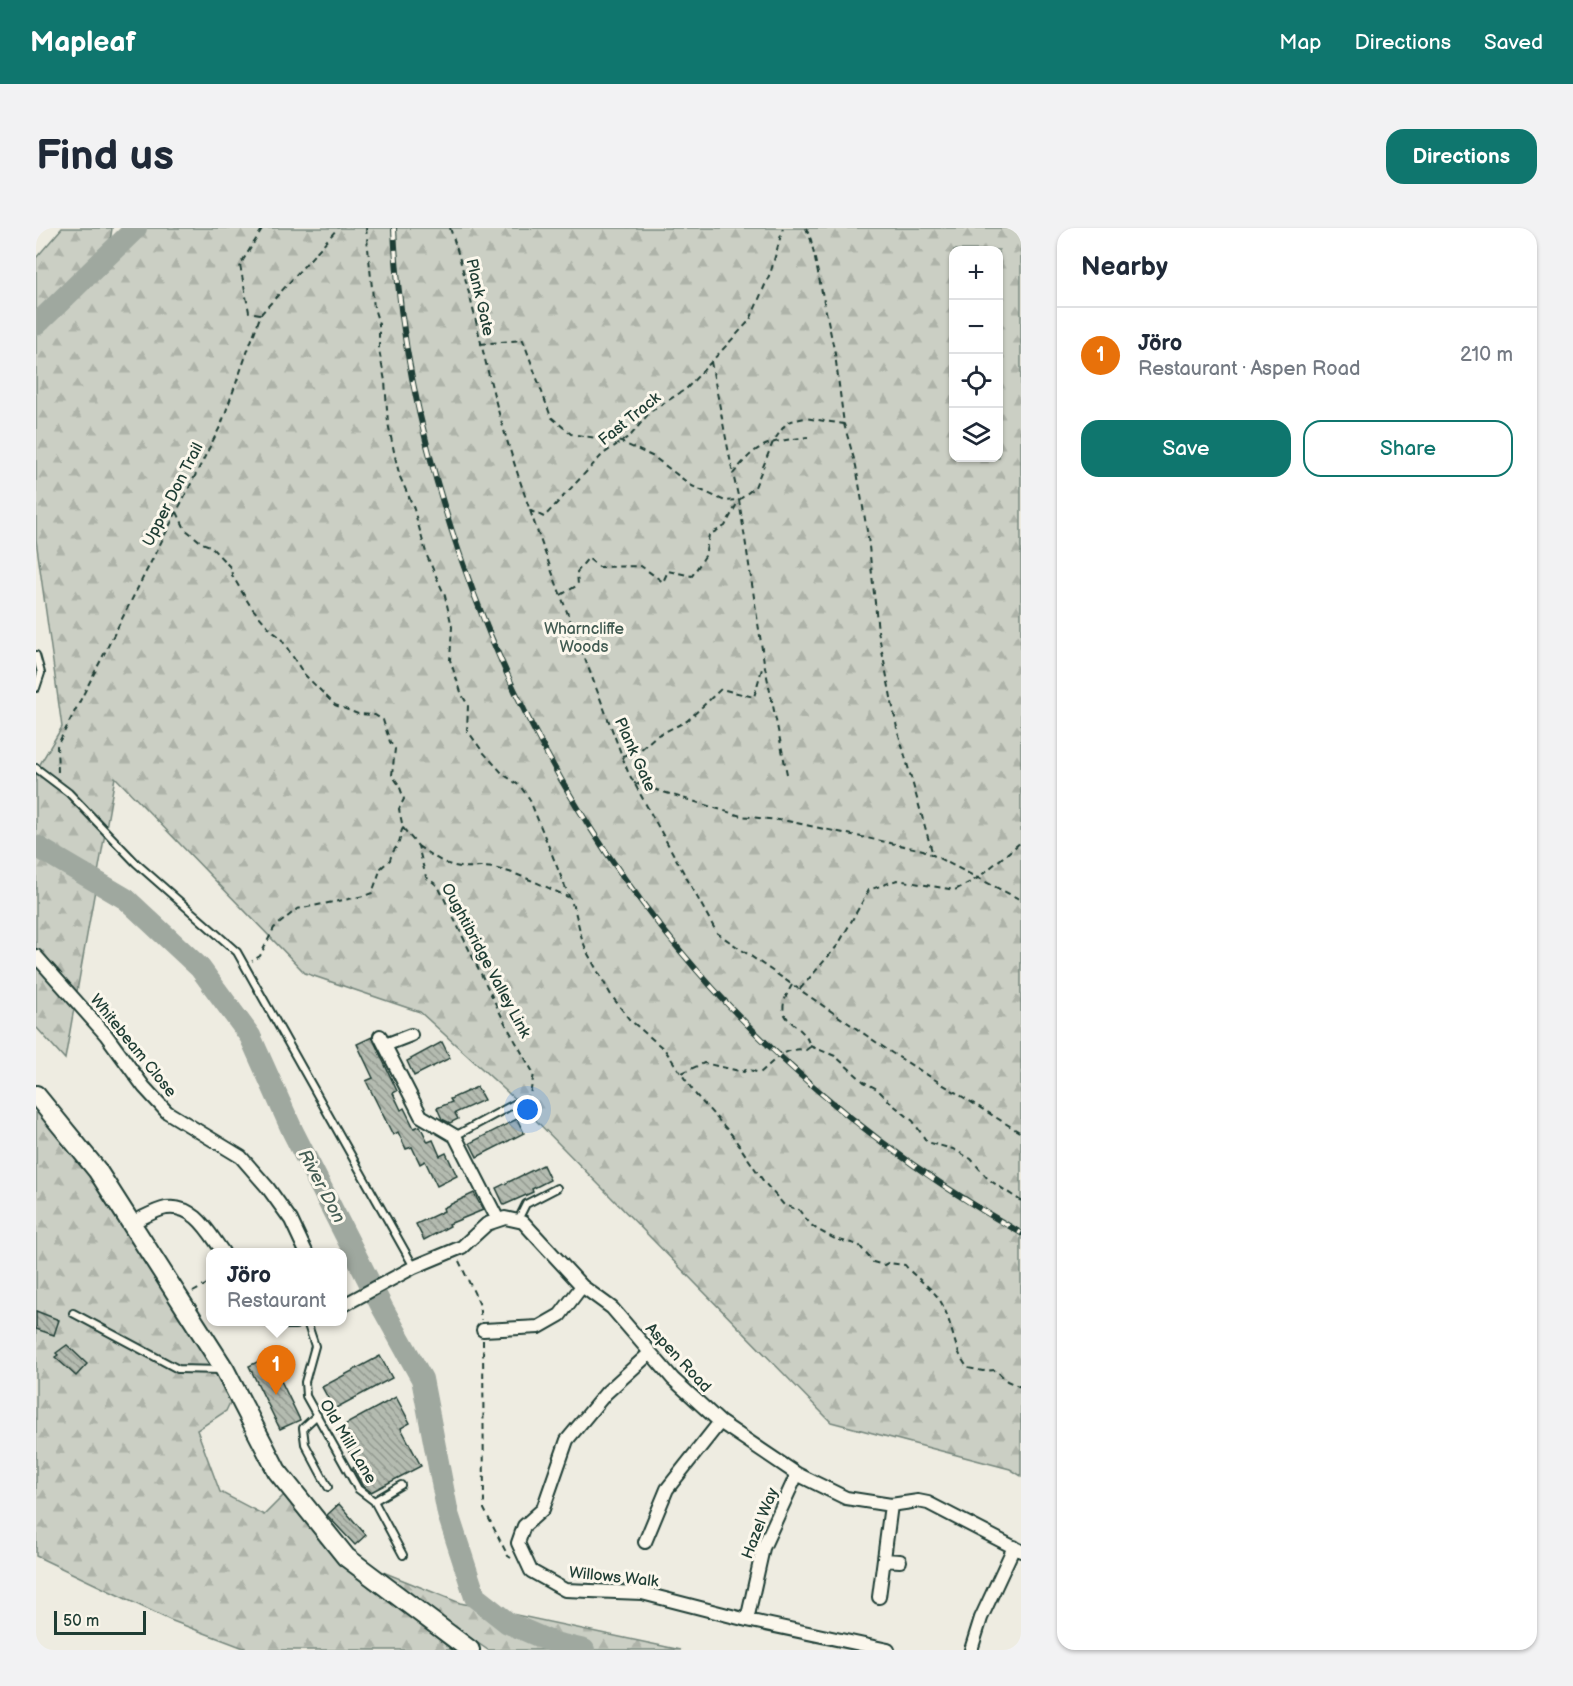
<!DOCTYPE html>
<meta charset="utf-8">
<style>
:root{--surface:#fff;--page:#f2f2f3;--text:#1f2937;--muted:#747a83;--line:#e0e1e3;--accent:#0f766e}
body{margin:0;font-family:"Balsamiq Sans",sans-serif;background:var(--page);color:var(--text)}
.controls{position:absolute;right:18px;top:18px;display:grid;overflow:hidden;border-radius:12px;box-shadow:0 2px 4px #0004}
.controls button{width:54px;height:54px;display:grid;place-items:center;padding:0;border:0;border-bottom:2px solid var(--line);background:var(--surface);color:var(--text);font:30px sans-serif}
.scale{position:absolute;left:18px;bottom:15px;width:92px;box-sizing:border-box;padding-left:6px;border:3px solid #1f3d34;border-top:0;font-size:16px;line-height:21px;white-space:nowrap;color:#1f3d34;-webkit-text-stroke:4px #fbf7ec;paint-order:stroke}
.you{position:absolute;left:492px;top:882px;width:21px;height:21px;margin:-15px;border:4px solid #fff;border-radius:50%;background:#1a73e8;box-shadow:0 0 0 9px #1a73e833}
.badge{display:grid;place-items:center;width:39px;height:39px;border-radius:50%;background:var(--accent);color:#fff;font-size:20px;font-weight:700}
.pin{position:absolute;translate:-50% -50px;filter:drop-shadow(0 2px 3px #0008)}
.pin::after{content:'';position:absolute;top:32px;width:21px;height:18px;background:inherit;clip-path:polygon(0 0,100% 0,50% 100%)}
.popup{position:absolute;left:170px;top:1020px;width:141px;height:78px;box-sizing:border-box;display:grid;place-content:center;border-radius:12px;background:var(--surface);filter:drop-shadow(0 2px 4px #0005);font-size:20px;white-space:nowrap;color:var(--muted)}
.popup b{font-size:22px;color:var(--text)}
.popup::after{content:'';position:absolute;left:50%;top:100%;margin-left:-12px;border:12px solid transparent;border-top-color:var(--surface)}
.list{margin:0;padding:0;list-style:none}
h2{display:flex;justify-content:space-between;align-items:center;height:78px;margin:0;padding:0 24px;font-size:26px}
h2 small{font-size:20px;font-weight:400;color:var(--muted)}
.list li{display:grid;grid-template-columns:39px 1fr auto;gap:18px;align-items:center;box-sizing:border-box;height:96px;padding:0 24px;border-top:2px solid var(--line)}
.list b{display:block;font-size:22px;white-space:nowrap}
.list p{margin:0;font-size:20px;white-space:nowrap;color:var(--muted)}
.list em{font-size:20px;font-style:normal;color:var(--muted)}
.actions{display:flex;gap:12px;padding:18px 24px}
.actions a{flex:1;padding:14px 0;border:2px solid var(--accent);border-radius:18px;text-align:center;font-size:21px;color:var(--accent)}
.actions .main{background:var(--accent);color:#fff}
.icon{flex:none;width:33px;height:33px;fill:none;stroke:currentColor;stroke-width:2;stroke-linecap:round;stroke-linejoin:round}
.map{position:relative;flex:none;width:985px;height:1422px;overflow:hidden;border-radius:18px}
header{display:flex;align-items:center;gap:36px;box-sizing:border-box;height:84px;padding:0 30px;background:var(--accent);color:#fff}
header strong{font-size:28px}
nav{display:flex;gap:33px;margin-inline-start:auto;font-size:21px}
.intro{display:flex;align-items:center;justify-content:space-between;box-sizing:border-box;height:144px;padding:0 36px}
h1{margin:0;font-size:42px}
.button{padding:15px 27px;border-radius:18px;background:var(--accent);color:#fff;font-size:21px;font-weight:700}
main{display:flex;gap:36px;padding:0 36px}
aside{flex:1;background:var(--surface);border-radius:18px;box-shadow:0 2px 4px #0004}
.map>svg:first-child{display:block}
.forest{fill:url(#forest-firs);stroke:#75867c;stroke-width:1.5;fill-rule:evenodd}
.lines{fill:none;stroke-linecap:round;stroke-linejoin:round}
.river{stroke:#9fa89f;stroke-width:22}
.building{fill:url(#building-back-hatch);stroke:#1f3d34;stroke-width:1.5}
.lane-casing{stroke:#1f3d34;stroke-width:10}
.street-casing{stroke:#1f3d34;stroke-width:16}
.primary-casing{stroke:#1f3d34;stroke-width:22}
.path{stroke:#1f3d34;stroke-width:2;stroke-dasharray:6 4.5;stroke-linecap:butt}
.lane{stroke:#fbf7ec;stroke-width:6}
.street{stroke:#fbf7ec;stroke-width:12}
.primary{stroke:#fbf7ec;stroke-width:18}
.rail-casing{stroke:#1f3d34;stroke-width:6}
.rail{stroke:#fbf7ec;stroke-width:4;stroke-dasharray:11;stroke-linecap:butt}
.labels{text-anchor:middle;stroke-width:6;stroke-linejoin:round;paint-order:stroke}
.street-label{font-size:16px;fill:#1f3d34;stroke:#fbf7ec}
.park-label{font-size:16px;fill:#415a51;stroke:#fbf7ec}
.water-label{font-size:18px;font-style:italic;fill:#455d54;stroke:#fbf7ec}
</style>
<header>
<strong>Mapleaf</strong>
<nav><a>Map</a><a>Directions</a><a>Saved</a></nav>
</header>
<div class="intro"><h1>Find us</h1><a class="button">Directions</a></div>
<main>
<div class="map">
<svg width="985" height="1422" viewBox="0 0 985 1422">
<defs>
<pattern id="forest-firs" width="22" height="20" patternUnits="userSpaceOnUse" patternTransform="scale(1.5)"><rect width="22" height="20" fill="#cbcfc4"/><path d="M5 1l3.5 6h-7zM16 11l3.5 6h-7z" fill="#aeb3a9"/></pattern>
<pattern id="building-back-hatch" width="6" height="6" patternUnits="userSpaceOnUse" patternTransform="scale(1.5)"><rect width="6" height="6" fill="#b4bbb0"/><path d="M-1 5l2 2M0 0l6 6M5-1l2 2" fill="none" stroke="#929990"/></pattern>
</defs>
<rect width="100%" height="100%" fill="#eeece1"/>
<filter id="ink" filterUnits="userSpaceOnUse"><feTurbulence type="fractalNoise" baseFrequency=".0167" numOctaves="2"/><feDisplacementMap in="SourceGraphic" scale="12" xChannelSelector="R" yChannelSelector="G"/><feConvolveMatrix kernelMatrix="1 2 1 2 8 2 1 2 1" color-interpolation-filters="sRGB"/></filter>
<g filter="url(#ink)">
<path class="forest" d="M26 0H76L74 14 90 0H985V1248L974 1241 795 1194 482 874 384 784 269 745 79 549 29 831 0 799V543L26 499 0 312V30ZM918 22H963V230H918Z
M0 880 56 949 198 1166 190 1183 161 1202 184 1264 228 1287 251 1264 308 1336 416 1422H213L134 1392 0 1328Z
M327 1336 424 1375 645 1422H452Z"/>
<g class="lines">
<path class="river" d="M0 97 100 0
M0 618 90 671 164 740 214 808 257 904 346 1079 386 1151 412 1286 439 1369 472 1395 518 1415 548 1422"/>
</g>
<path class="building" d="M336 809 361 863 357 865 365 882 368 880 378 900 384 898 392 914 397 912 404 928 410 925 421 948 401 958 389 933 384 936 376 919 370 921 362 904 357 907 330 853 337 850 321 816Z
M406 814 414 830 378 848 371 833Z
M441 859 448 872 419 885 422 891 414 895 406 891 401 880 416 874 414 871Z
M481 891 488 905 441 929 434 915Z
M507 937 514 952 496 961 497 964 468 977 460 960Z
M438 965 447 982 413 996 414 998 388 1012 380 996 408 983 407 980Z
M0 1083 23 1092 18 1107 0 1101Z
M31 1117 51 1136 40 1148 19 1129 22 1127 20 1125Z
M233 1128 264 1192 244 1201 213 1138Z
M344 1128 356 1150 298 1181 286 1159Z
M360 1169 374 1195 365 1200 385 1238 335 1264 326 1257 317 1240 320 1238 301 1201Z
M303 1276 330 1307 319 1317 291 1287Z"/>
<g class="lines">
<g class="lane-casing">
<path id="lane" d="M0 427 5 445 0 460
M0 540 33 565 100 635 201 724 378 1039
M419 908 482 874
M482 992 490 976 521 960
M37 1085 142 1141 186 1142
M271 1094 279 1118 269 1154 270 1168 322 1261 338 1273 367 1327
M281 1187 267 1200 269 1216 292 1259
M338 1273 365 1257"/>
</g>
<g class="street-casing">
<path id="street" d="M0 728 70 807 108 859 131 884 205 929 232 960 255 992 270 1024
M344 808 385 888 419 908 462 992
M349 817 375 807
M95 995C105 991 119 982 130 980 159 976 173 1005 187 1024
M306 1078 378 1039 426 1019 451 996 469 990 487 994 546 1058 576 1080 637 1151 684 1194 761 1246 810 1270 855 1277 882 1273 892 1275 985 1323
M243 1094H259
M447 1102 503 1099 524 1087 546 1058
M614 1125 570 1165 531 1212 507 1281 488 1298 482 1315 495 1343 529 1362 606 1365 711 1392 852 1422
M609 1314 631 1261 684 1194
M848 1332 864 1333
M843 1369 855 1277
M711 1392 727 1320 761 1246
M935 1422 945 1390 978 1319"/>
</g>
<g class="primary-casing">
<path id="primary" d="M0 867 61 942 189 1142 241 1243 310 1329 434 1422"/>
</g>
<path class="path" d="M330 0 338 80 343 96V122L349 153 352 195 360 233 364 249 377 278 391 328 409 368 416 399 414 432 426 467 432 477 431 502 447 524 467 546 484 558 493 570 539 683 546 711 552 726 575 767 593 791 629 822 660 867 696 907 728 954 748 977 763 982 775 997 782 1002 799 1011 823 1017 837 1034 848 1037 852 1035 869 1037C878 1049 891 1056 900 1067 917 1087 915 1120 932 1140L947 1143 960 1142 971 1153 985 1159
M414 0C435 61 446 127 464 189 498 305 544 416 586 528L592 544 681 705 856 825 985 905
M770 0 775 12 799 126 808 196 820 238 832 309 842 403 861 500 897 627
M224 86 213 84 204 37 227 0
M444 116 487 112 515 189 535 206 585 214 618 229 656 258 689 273 703 272 719 259 737 214 751 194 769 190 808 196
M675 134 697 246
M493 282 508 289 567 226 595 207 614 184 650 161 714 92 735 43 747 0
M141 284 149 301 166 315 174 318 195 340 196 347 215 379 237 404 244 409 268 446 299 477 322 486 339 487 347 492 354 514 359 521 356 547 363 557 368 571 363 581 367 600C364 605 365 609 363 614 360 621 356 623 354 632L345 640 336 665 328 668 261 681 238 700 224 728 216 733
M525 367 542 357 541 344 552 330 563 339 605 338 627 354 632 343 656 348 669 328 673 307 689 298 703 272
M586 528 602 524 620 508 651 493 685 461 718 469 727 437
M22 544 21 518 185 197 225 86 302 0
M751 546 728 434 703 272 697 246C724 212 731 215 772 209
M598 555 705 588 751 593 887 622 985 672
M367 600 382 618 390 649 402 658 469 795 498 846 494 866 489 870
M382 618C395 627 408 637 424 639 435 640 446 638 457 640 481 644 510 659 532 669
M764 761 802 717 833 662 861 652 919 662 942 650 985 614
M774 818 799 828 828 854 841 861 856 876 877 893 891 914 917 921 935 931 952 951 985 973
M646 845 668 835 708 844 710 841 724 845C738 833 749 818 770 822L774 819C768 790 731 798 756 757
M423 1033 443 1075 445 1092
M157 1064 173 1055 174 1057
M447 1112 448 1281 472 1328 475 1330"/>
<use href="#lane" class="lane"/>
<use href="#street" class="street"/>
<use href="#primary" class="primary"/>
<g class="rail-casing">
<path id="rail" d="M358 0C363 114 389 227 426 333 527 624 717 853 985 1005"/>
</g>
<use href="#rail" class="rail"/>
</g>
</g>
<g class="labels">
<g class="street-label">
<text transform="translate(445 69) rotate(77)" y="6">Plank Gate</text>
<text transform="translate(593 190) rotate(-39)" y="6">Fast Track</text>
<text transform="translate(136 266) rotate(-63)" y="6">Upper Don Trail</text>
<text transform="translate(600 526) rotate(66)" y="6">Plank Gate</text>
<text transform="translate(451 732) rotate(62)" y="6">Oughtibridge Valley Link</text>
<text transform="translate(98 817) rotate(51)" y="6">Whitebeam Close</text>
<text transform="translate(643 1129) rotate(47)" y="6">Aspen Road</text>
<text transform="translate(313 1213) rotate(59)" y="6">Old Mill Lane</text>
<text transform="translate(723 1295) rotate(-69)" y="6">Hazel Way</text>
<text transform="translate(578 1348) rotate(6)" y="6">Willows Walk</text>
</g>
<g class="park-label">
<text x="548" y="406">Wharncliffe<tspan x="548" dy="18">Woods</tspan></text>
</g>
<g class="water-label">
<text transform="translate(286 958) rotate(62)" y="6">River Don</text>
</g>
</g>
</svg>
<div class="controls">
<button>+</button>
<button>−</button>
<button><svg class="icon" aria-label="locate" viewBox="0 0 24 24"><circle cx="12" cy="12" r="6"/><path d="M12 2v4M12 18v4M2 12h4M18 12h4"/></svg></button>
<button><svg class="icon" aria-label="layers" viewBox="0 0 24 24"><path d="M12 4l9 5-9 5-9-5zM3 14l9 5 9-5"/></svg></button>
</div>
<div class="scale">50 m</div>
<div class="you"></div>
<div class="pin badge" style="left:240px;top:1167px;background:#e8710a">1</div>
<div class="popup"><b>Jöro</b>Restaurant</div>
</div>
<aside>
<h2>Nearby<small></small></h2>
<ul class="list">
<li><span class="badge" style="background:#e8710a">1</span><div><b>Jöro</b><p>Restaurant · Aspen Road</p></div><em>210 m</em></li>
</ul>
<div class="actions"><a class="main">Save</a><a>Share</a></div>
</aside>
</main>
